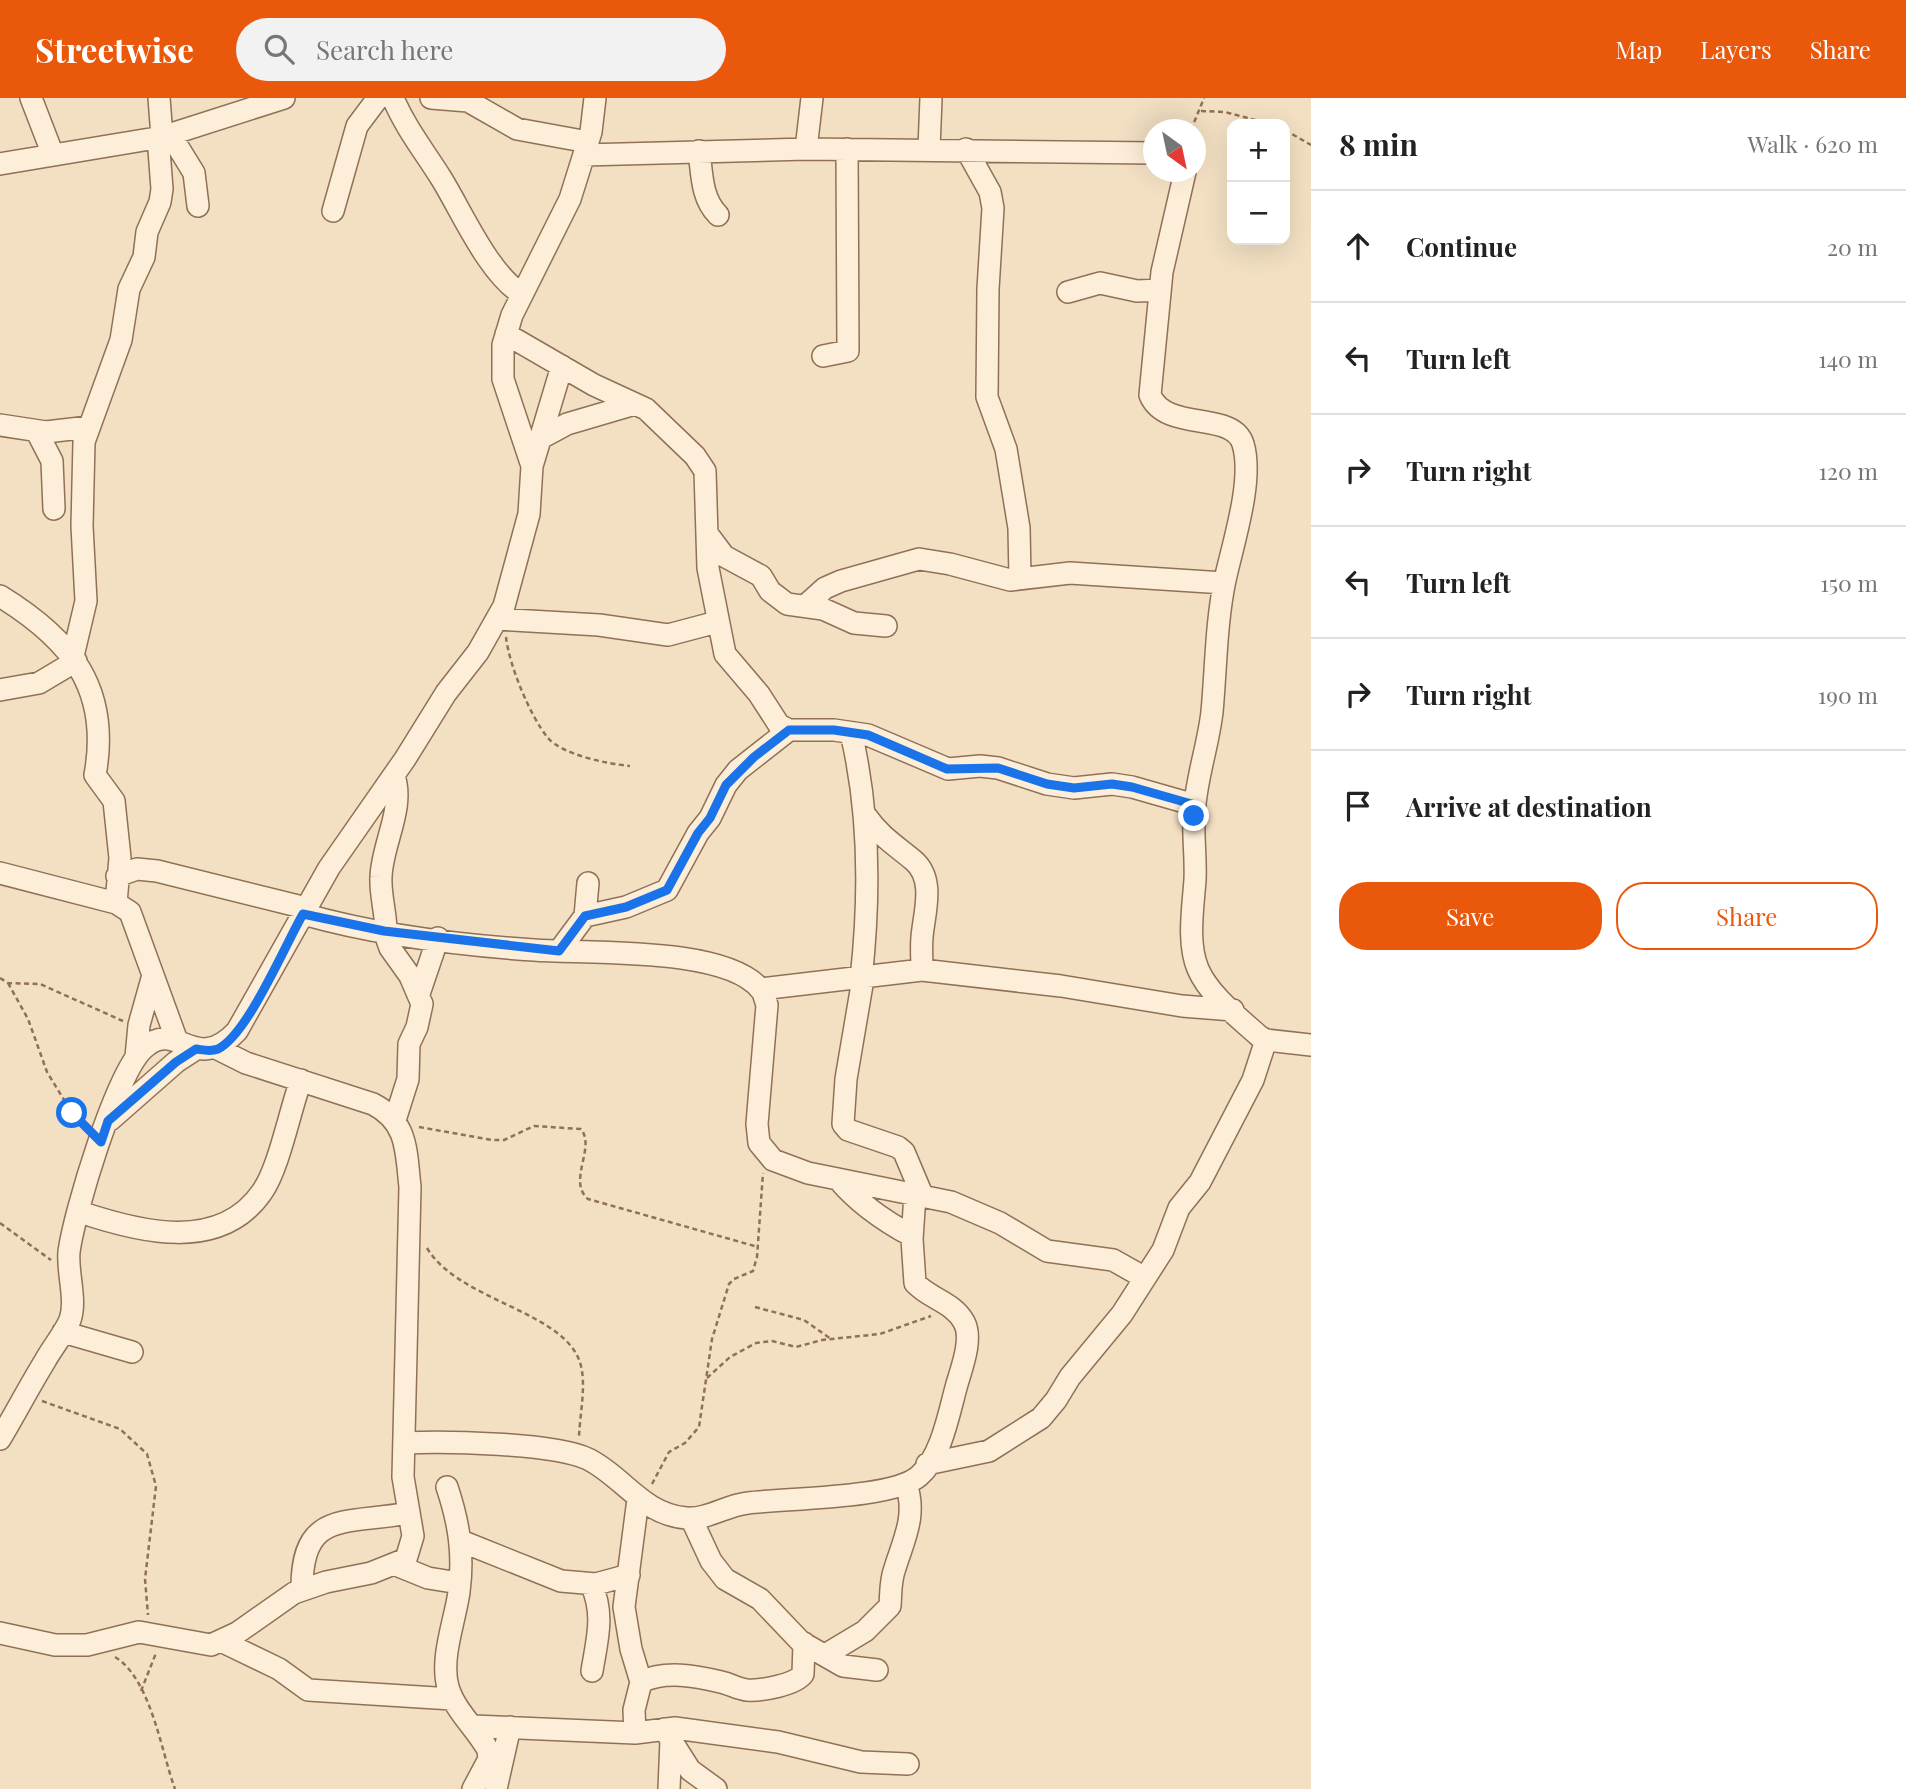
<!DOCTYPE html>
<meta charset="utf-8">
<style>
:root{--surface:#fff;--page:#f2f2f2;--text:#222;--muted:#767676;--line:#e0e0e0;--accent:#ea580c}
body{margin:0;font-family:"Playfair Display",serif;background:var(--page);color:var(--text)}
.controls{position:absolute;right:21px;top:21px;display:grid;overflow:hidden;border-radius:14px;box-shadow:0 7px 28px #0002}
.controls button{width:63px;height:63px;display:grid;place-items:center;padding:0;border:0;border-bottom:2px solid var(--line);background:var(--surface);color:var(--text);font:35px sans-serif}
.compass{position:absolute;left:1143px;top:21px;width:63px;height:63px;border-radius:50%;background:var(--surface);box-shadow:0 7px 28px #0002;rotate:147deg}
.stop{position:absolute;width:21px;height:21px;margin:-16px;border:5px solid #1a73e8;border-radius:50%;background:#fff}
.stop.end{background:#1a73e8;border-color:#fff;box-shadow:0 2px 7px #0008}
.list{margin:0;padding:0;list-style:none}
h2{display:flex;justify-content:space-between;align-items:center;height:91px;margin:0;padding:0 28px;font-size:30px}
h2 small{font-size:23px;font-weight:400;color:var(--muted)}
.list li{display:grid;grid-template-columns:46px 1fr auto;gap:21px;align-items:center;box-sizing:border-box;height:112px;padding:0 28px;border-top:2px solid var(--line)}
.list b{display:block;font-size:26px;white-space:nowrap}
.list em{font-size:23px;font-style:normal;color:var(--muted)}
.actions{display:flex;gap:14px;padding:21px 28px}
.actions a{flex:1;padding:16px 0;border:2px solid var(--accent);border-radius:28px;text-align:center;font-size:24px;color:var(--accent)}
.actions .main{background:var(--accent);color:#fff}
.icon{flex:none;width:38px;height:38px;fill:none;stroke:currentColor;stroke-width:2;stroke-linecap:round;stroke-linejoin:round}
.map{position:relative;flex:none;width:1311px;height:1691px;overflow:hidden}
header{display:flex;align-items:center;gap:42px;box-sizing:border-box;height:98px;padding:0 35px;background:var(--accent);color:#fff}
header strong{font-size:33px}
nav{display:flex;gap:38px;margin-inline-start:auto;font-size:24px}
.search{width:490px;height:63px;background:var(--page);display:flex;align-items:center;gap:18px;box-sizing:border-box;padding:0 24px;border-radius:38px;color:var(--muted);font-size:26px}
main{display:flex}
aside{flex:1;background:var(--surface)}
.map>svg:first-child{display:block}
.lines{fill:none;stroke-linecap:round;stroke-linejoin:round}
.minor-casing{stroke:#907057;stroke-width:24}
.path{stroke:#907057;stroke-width:2.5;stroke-dasharray:5 3.5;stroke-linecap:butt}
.minor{stroke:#fceed8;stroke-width:21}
.route{stroke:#1a73e8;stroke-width:9}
</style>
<header>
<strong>Streetwise</strong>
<div class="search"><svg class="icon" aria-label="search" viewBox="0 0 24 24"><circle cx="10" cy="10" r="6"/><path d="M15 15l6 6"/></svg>Search here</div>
<nav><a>Map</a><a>Layers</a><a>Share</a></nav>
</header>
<main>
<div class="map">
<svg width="1311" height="1691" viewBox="0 0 1311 1691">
<rect width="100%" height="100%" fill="#f3e0c3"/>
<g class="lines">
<g class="minor-casing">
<path id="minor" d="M31 0 53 57
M159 0 162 39
M393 0C405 29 424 53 441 80 461 112 489 177 522 196
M431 0 468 3 517 31 588 44
M170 36 194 75 198 108
M806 51 812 0
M929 51 931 0
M966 51 990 94 993 110 988 191 987 299 1006 351 1019 430 1020 480
M699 53C702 75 701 100 718 117
M584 57 806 51 1154 55
M0 66 162 39 284 0
M1185 74 1162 174 1150 297C1166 335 1233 312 1243 346 1254 382 1233 445 1225 482 1216 525 1216 571 1212 614 1208 649 1195 684 1194 718 1193 740 1196 761 1195 782 1193 810 1187 845 1198 871 1209 897 1239 920 1259 938L1266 942 1311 947
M333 113 357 28 378 0
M1068 194 1100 185 1137 193 1160 192
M506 236 594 287 646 311 695 358 705 373 708 470 725 556 759 596 779 627 789 632H834L868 637 948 671 980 668 998 670 1047 686 1074 690 1112 686 1132 689 1195 707
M823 258 848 253 847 51
M0 327 46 334 89 329
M37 334 52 363 54 411
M541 340 567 326 635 306
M532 368 562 268
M709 438 724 458 761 478 770 493 787 506 823 511 854 525 886 528
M0 498C70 541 111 590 95 677L114 703 120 760 116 805
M805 508 825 490 841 483 919 461 950 466 1010 482 1070 475 1224 485
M497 521 599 527 668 537 717 524
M73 558 86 503 82 428 84 344 121 242 129 191 144 159 147 134 160 104 162 91 158 39
M0 592 39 585 76 563
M851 635C870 715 870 800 861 881
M866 718C880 738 895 747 913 762 936 781 924 815 922 839 921 850 922 861 922 872
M0 775 116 805 130 814 177 943
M117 778 137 771 157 773 306 810
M303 816C377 837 458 847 534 852 586 856 727 848 761 892 764 895 765 902 767 907L757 1026 759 1045 773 1062 808 1075 951 1104 1000 1125 1047 1153 1113 1162 1145 1180
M585 818 626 809 667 792 698 735 710 720 726 687 738 672 789 632
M384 833 390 850 410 878 422 906 417 929 409 946 408 981 395 1022
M386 833C386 815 380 797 381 779 382 746 405 710 394 678
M559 853 585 818 588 785
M863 881 846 981 843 1026 848 1032 898 1049 904 1054 923 1099
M761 891 922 872 1061 888 1182 908 1233 912
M419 896 438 840
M136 959 139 927 153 877
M110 1022 176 964 196 951
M838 1081C858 1105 884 1123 912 1138
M80 1114C139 1134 220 1155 262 1094 279 1070 290 1012 301 982
M63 1234 132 1254
M0 1341C15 1316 29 1289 45 1263 52 1250 64 1236 70 1222 77 1202 67 1175 69 1154 74 1115 116 976 143 951 177 918 193 979 237 933L329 770 405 661 446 595 478 554 504 508 529 416 532 368 503 281V247L512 217 570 101 591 34 595 0
M404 1345C444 1343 554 1345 588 1361 624 1379 642 1416 686 1420 707 1422 727 1407 748 1405 785 1400 893 1401 919 1378 942 1358 949 1314 957 1286 962 1269 973 1240 964 1224 953 1204 930 1201 915 1185L912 1141 915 1097
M927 1366 989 1353 1041 1320 1056 1302 1070 1279 1122 1216 1163 1152 1179 1110 1200 1084 1253 982 1266 942
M447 1389C459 1425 464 1456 459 1494 455 1523 440 1560 448 1589 455 1613 476 1630 488 1652L489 1661 473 1691
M638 1401 624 1509 631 1551 641 1584
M691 1420 711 1463 725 1481 760 1501 801 1544 843 1568 877 1572
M461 1443 561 1483 596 1486 629 1477
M396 1467 428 1480 459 1485
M591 1486C605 1516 597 1542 592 1573
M302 1492C301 1411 346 1427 408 1415
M0 1535 55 1547H87L139 1534 211 1547 237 1535 294 1495 326 1484 371 1475 406 1461 413 1438 403 1379 410 1089C406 1053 408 1024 373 1006L246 965 218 951
M223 1544 279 1571 308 1592 452 1601
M825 1557 865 1533 890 1508C891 1495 890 1483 895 1470 904 1441 917 1417 906 1386
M473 1628 635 1635 675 1630 778 1644 861 1664 908 1666
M664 1631 690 1672 716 1691
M635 1635 634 1612 641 1584C665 1572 696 1578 721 1584 730 1586 738 1591 747 1592 761 1593 795 1587 803 1576L804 1545
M496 1691 510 1629
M669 1691 671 1642"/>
</g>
<path class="path" d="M1201 13 1225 14 1270 26
M1191 32 1204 0
M1285 32 1311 47
M506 539C509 567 530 618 548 640 563 657 608 666 630 668
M0 880 8 885 40 886 123 923
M8 885 28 921 47 974 72 1015 87 1026
M419 1029 492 1042H504L534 1028 581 1031C596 1050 567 1083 588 1101L758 1149
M0 1125 51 1162
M427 1150C459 1204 568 1213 581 1268 586 1289 580 1316 579 1338
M755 1209 804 1222 831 1241
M707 1280 730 1259 756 1245 772 1243 796 1249 822 1242 880 1236 931 1218
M42 1303 120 1331 147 1356 156 1388 145 1481 148 1517
M652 1386 669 1354 685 1345 699 1329 712 1241 729 1186 734 1181 753 1173 757 1159 763 1075
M115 1559C151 1581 161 1653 175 1691
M141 1593 156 1555"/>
<use href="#minor" class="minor"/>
</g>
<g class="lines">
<path class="route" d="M72 1015 101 1044 108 1023 176 964 196 951C204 952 210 954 218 951 248 936 285 847 303 816L384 833 559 853 585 818 626 809 667 792 698 735 710 720 726 687 754 659 789 632H834L868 637 947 671 998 670 1047 686 1074 690 1112 686 1132 689 1195 707 1194 718"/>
</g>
</svg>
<div class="controls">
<button>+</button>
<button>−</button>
</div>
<svg class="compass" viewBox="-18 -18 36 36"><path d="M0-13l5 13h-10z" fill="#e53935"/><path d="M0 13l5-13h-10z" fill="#767676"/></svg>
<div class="stop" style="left:72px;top:1015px"></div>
<div class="stop end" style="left:1194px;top:718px"></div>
</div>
<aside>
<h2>8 min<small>Walk · 620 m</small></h2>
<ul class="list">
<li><svg class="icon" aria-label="ahead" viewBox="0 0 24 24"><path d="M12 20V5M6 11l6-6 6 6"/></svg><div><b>Continue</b></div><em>20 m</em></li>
<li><svg class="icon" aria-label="left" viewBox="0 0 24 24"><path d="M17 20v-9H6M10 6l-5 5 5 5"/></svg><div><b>Turn left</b></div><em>140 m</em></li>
<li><svg class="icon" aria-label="right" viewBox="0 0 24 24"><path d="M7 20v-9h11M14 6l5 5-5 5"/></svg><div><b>Turn right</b></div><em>120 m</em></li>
<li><svg class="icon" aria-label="left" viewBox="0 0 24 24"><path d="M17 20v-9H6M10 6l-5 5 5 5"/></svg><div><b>Turn left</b></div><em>150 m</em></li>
<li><svg class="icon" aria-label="right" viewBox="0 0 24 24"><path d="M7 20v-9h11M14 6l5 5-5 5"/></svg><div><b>Turn right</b></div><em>190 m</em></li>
<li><svg class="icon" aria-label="arrive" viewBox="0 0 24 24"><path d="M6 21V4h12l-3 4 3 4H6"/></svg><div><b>Arrive at destination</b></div></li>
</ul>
<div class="actions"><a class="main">Save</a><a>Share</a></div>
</aside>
</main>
